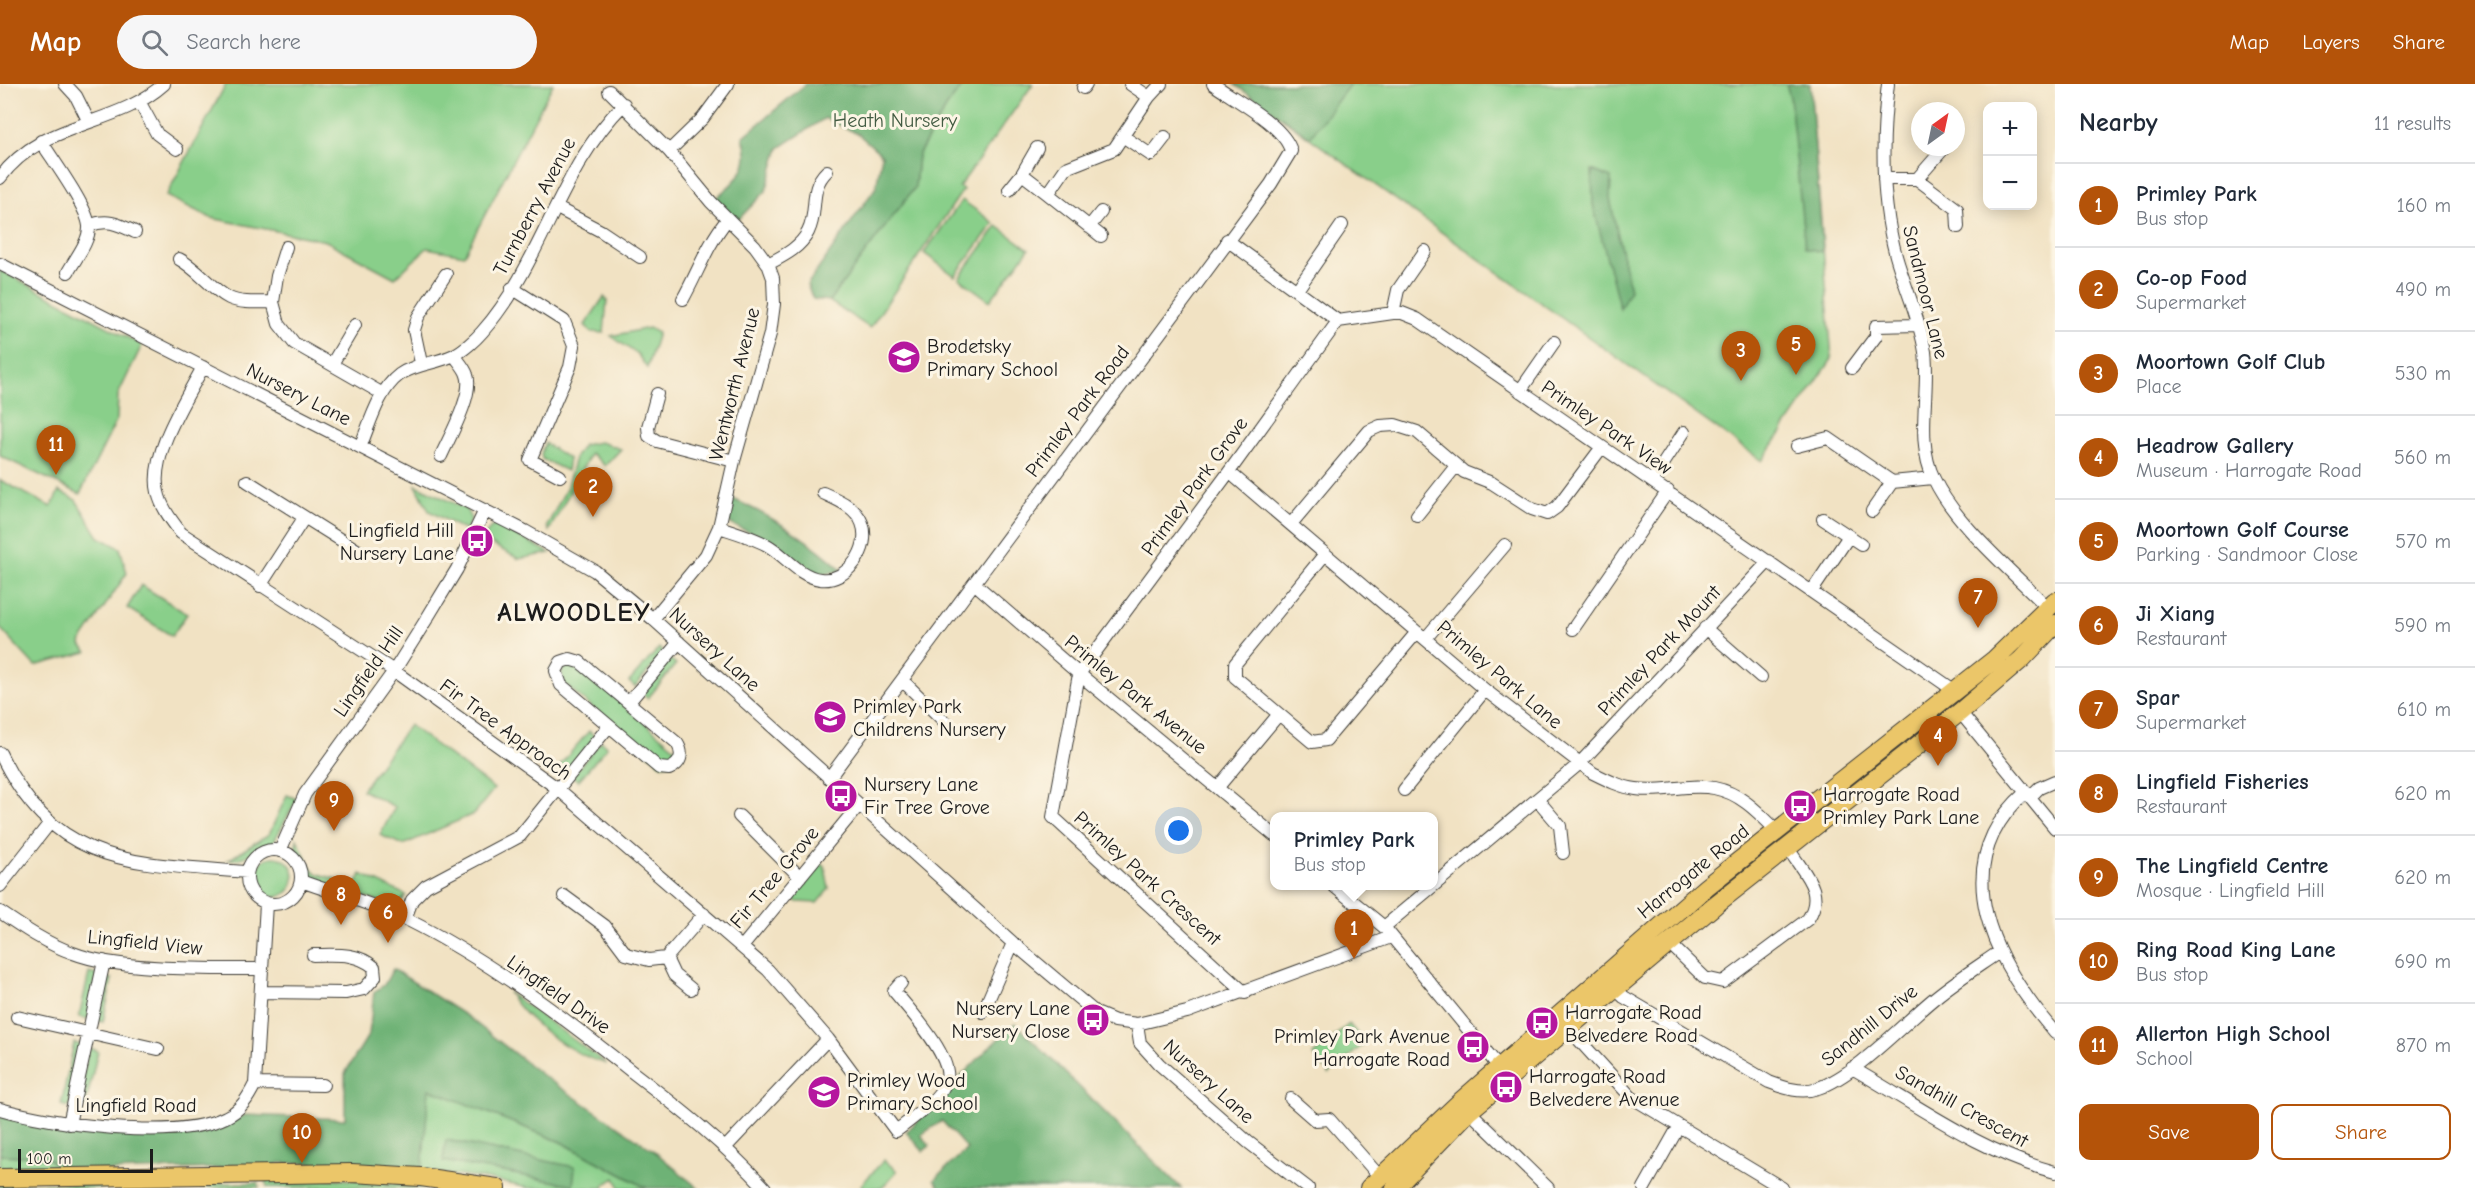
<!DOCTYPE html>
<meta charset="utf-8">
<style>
:root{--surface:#fff;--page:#f6f6f7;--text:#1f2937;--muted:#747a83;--line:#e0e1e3;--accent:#b45309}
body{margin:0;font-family:"Comic Neue",sans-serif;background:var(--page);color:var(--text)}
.controls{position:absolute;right:18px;top:18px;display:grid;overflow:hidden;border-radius:12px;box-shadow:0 3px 15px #0003}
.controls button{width:54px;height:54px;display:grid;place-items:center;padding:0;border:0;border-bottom:2px solid var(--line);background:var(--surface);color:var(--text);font:30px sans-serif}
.compass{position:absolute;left:1911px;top:18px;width:54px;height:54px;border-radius:50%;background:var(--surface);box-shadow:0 3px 15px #0003;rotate:33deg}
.scale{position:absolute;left:18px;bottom:15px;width:135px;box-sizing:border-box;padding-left:6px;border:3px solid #1c1c1c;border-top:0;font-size:16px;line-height:21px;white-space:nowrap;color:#1c1c1c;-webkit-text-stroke:4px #fcf5e5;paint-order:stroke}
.you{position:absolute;left:1179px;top:747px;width:21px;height:21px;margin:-15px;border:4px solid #fff;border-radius:50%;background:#1a73e8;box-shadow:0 0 0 9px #1a73e833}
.badge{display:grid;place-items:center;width:39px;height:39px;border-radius:50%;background:var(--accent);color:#fff;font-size:20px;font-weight:700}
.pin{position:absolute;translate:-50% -50px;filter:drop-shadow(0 2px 3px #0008)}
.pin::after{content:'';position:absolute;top:32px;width:21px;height:18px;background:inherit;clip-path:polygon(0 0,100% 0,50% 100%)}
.popup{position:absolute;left:1270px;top:728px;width:168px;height:78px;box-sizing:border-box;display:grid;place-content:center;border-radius:12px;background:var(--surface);filter:drop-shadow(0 2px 4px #0005);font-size:20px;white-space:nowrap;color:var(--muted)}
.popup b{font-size:22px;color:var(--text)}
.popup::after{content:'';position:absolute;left:50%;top:100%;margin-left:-12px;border:12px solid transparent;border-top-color:var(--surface)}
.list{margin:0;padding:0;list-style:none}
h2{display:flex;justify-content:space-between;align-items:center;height:78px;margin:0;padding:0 24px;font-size:26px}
h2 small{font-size:20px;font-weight:400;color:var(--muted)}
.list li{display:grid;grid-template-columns:39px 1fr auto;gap:18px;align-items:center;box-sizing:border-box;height:84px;padding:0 24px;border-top:2px solid var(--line)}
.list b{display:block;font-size:22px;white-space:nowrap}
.list p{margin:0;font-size:20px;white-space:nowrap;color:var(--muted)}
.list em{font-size:20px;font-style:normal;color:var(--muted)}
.actions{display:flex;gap:12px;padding:18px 24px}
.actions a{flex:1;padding:14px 0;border:2px solid var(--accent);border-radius:12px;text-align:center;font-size:21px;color:var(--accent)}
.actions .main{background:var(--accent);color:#fff}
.icon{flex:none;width:33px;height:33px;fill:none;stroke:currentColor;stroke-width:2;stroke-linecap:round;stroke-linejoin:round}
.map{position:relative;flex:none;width:2055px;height:1104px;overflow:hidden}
header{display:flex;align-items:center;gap:36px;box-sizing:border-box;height:84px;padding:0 30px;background:var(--accent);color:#fff}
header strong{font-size:28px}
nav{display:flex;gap:33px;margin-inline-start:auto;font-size:21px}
.search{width:420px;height:54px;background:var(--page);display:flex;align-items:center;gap:15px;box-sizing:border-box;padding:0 21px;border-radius:33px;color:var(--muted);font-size:22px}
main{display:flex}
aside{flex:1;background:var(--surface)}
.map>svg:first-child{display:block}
.green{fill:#89cf8a;stroke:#527653;stroke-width:1.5;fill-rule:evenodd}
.forest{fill:#6eb276;stroke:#456749;stroke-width:1.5}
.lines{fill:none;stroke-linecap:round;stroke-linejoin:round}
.minor-casing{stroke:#3c3a35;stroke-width:14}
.highway-casing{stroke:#3c3a35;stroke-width:20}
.minor{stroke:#fff;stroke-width:12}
.highway{stroke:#ebc669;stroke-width:18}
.labels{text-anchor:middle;stroke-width:6;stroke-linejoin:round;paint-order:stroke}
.park-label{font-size:20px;fill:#425b42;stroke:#fcf5e5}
.street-label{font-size:20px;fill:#1c1c1c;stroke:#fcf5e5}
.poi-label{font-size:20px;fill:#1c1c1c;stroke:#fcf5e5;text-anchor:start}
.district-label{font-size:26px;font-weight:bold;letter-spacing:1.5px;fill:#1c1c1c;stroke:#fcf5e5}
</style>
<header>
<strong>Map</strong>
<div class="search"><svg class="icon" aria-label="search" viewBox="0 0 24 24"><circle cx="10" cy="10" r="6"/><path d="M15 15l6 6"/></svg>Search here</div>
<nav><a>Map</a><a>Layers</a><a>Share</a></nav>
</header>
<main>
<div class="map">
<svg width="2055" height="1104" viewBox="0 0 2055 1104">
<rect width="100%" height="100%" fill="#fcf5e5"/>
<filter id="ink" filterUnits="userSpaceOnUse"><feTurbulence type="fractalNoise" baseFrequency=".0167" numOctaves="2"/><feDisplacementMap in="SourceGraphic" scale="12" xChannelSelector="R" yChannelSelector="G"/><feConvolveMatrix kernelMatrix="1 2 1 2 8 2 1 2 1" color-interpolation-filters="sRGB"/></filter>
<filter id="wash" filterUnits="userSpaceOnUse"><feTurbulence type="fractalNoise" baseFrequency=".008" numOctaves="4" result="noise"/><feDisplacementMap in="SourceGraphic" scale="24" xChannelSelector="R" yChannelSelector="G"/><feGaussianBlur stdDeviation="1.35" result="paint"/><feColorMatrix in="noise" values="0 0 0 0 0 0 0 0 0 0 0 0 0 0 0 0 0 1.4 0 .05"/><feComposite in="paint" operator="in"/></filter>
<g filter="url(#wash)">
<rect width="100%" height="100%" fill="#f1e2c3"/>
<path class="green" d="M226 0H553L464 171 427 164 395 194 326 157 211 134 166 112Z
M964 0H1033L959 103 963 106 870 244 829 217 915 103 918 71 949 19Z
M1234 0H1810L1832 275 1762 377Z
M962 116 994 139 955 192 924 169Z
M997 142 1029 165 990 217 959 194Z
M0 186 142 261 118 311 117 335 80 410 0 372Z
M604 213 607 216 604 249 591 248 585 241Z
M649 244 658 249 647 284 638 271 611 252Z
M600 358 621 365 605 382 591 369 549 447 547 442 567 403 575 373 583 361Z
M545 359 569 375 567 387 542 375 541 369Z
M0 396 51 423 59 407 76 416 99 453 120 464 127 489 82 556 81 561 87 568 35 582 0 544Z
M416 401 466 425 471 435 466 447 429 427Z
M495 441 499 442 550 469 519 475 483 456 489 445Z
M141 501 187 530 172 552 127 524Z
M659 564 664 569 635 603 629 598Z
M670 575 676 580 648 614 641 609Z
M574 579 676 665 673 679 662 681 562 598V584Z
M409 641 494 705 474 730 403 761 380 751 395 723 362 706Z
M589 647 595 653 566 687 559 682Z
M601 657 607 663 578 697 572 692Z
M287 711 297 715 273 759C255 764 248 776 228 776L269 750Z
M297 755 311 784 316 789 356 801 361 790 406 811 402 817 389 821 311 796 295 766Z
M254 793a20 20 0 1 1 40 0a20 20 0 1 1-40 0Z
M820 779 825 783 829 805 817 819 797 818 791 814Z
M89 889 97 891 88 935 79 933Z
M104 893 112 895 103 938 94 936Z
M508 908 607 980C572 971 527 939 508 908Z
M1349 940 1365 959 1329 990 1313 971Z
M74 959 82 961 69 1023 61 1021Z
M89 964 98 967 85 1023 76 1021Z
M428 1004 561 1058 647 1104H620L615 1094 604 1101 605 1104H528L487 1095 422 1087ZM447 1056 574 1083 573 1101 444 1077Z
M0 1071 47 1073 62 1088 0 1090Z
M884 1076 897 1087 882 1104H864L861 1101Z
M322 1094 468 1104 267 1103 266 1095Z
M258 1099 259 1103 0 1104V1100Z"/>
<path class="forest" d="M806 0H964L949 19 918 71 915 103 829 217 813 215 807 201 876 103 882 71 858 50 825 34 779 64 766 107 733 141 711 118C734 98 754 86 743 53Z
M1234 0H1350L1310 53Z
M1786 0H1810L1823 168 1805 164 1790 13Z
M1592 86 1611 94 1610 115 1630 206 1620 225 1593 121Z
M733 415C773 433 810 456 842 486L825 490 815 489 775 459 732 441 727 434Z
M393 885 468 933 542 991 653 1066 698 1104H647L561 1058 429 1005 422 1087 324 1084 308 1079H280L266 1083 62 1088 47 1073 0 1071V1029L66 1046 116 1049H175L211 1045 245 1031 345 1035V989L369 950 374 908 384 901Z
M1015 939 1181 1104H940L934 1096 967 1065 942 1037 921 1051 930 1062 923 1067 906 1048C943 1012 977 974 1015 939Z
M446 1056 575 1083 573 1101 443 1077Z"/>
</g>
<g filter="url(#ink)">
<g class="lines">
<g class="minor-casing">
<path id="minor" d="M65 0 76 12 88 36
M1130 0 1149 13
M1888 0C1881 57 1881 116 1896 172 1905 204 1920 235 1925 268 1930 310 1915 356 1934 395 1955 440 2013 488 2048 524
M1083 4 1086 0
M609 7 669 67 711 118 755 162 768 180 773 194 774 220 770 250 734 377 719 443 706 471 653 535
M140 19 157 50 177 65
M1124 53 1151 71 1165 53
M41 57C52 75 87 122 89 142 90 157 75 175 68 188
M1037 64 1022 90 1048 110 1066 84 1114 65 1149 13 1161 0
M669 67 703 34 728 0
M0 94C42 36 115 44 164 0
M1884 95H1917L1945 63
M1917 95 1957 125 1958 143
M1009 106 1022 90
M1048 110 1101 152
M557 124 601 147 640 173
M89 142C107 134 118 140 135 148
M1089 143 1101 128
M1227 156 1338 237 1393 229H1402L1417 235 1955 607
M286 163 277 192 273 218 279 240 294 259 383 310
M179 175C198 185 212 206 229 214 242 220 259 218 273 218
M0 180 525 447 595 487 653 535 1013 859 1096 929 1115 937 1137 940 1187 928 1391 853
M768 180C783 172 800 164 808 148 819 127 808 105 827 87
M512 204 564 237 574 262 570 283 530 376 560 392
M1297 206 1342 141
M683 215C698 188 708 159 727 136
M1393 229 1398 206 1425 167
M421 279 414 246 418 233 446 190
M332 280 355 241
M203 283C186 315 149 371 158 408 161 423 172 437 181 449L394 587 557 704 768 886 828 955 896 1047C913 1034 937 1018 946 998 956 976 908 924 894 907L901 899
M1852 284 1876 252V242L1918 241
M1520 307 1554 258
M657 310 648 343 649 352 657 357 734 377
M1797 362 1828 354 1892 398 1933 394
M360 363C370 340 378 307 399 291 416 279 436 280 454 271 463 267 476 255 482 248 543 179 559 84 624 20
M441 372C449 354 474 310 467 291 465 284 458 277 454 271
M1229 388 1485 606 1593 689C1607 696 1621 703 1636 705 1662 709 1688 699 1714 704 1741 709 1759 729 1777 747
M247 397 360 468
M1652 397 1684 348
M1872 427 1892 398
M1417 431 1456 382
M1291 440 1369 347 1380 342 1395 341 1417 348 1464 388 1492 399 1532 425 1547 430 1557 423 1602 363
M719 443C735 448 752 453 767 461 785 471 798 492 820 495 847 499 872 464 862 439 856 423 838 416 823 409
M1849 452 1861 460
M1325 470 1235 580V593L1312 658 1326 656 1417 548
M974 499 1079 590 1274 751
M260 502 304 434
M1812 507 1849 452 1823 435
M1705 544 1761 593
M1573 545 1668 407
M1426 554 1505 461
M570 575 580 578 677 659C684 670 681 680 669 685L659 684 561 601 556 587 561 578Z
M903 597 948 641
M629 618 679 558
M1960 628 2055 744
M0 669C55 784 135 779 247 788
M829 694 1271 100 1291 67C1284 41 1235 16 1213 0
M1218 703 1279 630
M1404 706 1485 606
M2026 708C1942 782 1995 879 2055 949
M2030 713 2039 704 2055 697
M1537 715 1560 742 1563 769
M739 732 800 793
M247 793a27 27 0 1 1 54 0a27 27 0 1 1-54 0Z
M280 767 305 710 394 587 426 536 457 485 485 426
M301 797C336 810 375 820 408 836 488 876 562 932 631 987 678 1023 725 1060 765 1104
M0 802 49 740
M1334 802 1384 843 1499 983
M564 812 605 842 626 870 649 876 666 874 704 830
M0 828C22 843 47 860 73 869 119 887 211 885 262 885
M405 835 412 816 426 802 520 752 609 642
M1384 843 1579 680 1769 477
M1669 859 1705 894 1723 898 1808 835C1826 807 1803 789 1788 764
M742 863 859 721
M666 874 674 891 691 905
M1610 900 1624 913 1769 998C1785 1004 1801 1010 1818 1004 1854 992 1901 942 1931 917 1952 899 1976 884 1999 868
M262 908 346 909 364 905 375 893 374 883C356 868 336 871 313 871
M1245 909 1053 733 1079 590 1229 388 1338 237
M983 928 1013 859
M17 933 158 965
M1137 940 1140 959 1159 980 1248 1058 1308 1104
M1569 945 1631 1013 1782 1104
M1852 984C1917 1021 1982 1069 2055 1088
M255 1000 323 1001
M1291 1015 1315 1036 1329 1035 1380 1093
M1465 1023 1548 1104
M0 1025C53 1040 176 1058 226 1033 241 1026 248 1014 255 1000L266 820
M69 1040 104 877
M725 1064 828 955
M1644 1104 1679 1042"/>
</g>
<g class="highway-casing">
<path id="highway" d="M0 1094 352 1089 421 1093 497 1104
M1369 1104 1461 1017 1706 803 1995 575 2055 517
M1395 1104 1469 1027 1715 821 1960 628 2022 575 2055 540"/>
</g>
<use href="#minor" class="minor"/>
<use href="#highway" class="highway"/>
</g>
</g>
<defs>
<g id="school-disc" transform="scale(1.725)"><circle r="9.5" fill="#b5179e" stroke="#fcf5e5"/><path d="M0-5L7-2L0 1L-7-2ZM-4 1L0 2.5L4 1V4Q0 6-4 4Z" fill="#fff"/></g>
<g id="bus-disc" transform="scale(1.725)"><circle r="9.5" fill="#b5179e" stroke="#fcf5e5"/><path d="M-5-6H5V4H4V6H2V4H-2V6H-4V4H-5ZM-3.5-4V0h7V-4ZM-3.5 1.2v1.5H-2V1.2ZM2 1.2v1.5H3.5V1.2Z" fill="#fff"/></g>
</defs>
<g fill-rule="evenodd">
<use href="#school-disc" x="904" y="273"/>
<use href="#bus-disc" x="477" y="457"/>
<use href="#school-disc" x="830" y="633"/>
<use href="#bus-disc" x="841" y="712"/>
<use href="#bus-disc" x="1800" y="722"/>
<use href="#bus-disc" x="1093" y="936"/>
<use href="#bus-disc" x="1542" y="939"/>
<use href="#bus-disc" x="1473" y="963"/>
<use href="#bus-disc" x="1506" y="1003"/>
<use href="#school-disc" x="824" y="1008"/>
</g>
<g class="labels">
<g class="park-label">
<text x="895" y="43">Heath Nursery</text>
</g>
<g class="street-label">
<text transform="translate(534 122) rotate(-62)" y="7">Turnberry Avenue</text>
<text transform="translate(1926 208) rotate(76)" y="7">Sandmoor Lane</text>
<text transform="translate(734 300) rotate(-76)" y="7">Wentworth Avenue</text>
<text transform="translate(299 310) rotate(27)" y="7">Nursery Lane</text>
<text transform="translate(1077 327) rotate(-53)" y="7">Primley Park Road</text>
<text transform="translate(1607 343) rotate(34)" y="7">Primley Park View</text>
<text transform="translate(1194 402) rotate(-54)" y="7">Primley Park Grove</text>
<text transform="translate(715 565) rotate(42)" y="7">Nursery Lane</text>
<text transform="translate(1659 566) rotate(-47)" y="7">Primley Park Mount</text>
<text transform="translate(368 587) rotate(-55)" y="7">Lingfield Hill</text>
<text transform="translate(1500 590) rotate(40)" y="7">Primley Park Lane</text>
<text transform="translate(1136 610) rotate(39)" y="7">Primley Park Avenue</text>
<text transform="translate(506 645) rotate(36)" y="7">Fir Tree Approach</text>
<text transform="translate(1693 787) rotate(-39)" y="7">Harrogate Road</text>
<text transform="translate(774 793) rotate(-50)" y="7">Fir Tree Grove</text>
<text transform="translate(1148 794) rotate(42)" y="7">Primley Park Crescent</text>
<text transform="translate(145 858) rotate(6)" y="7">Lingfield View</text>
<text transform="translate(559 910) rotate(35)" y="7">Lingfield Drive</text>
<text transform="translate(1869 941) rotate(-39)" y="7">Sandhill Drive</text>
<text transform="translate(1209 997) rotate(42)" y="7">Nursery Lane</text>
<text x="136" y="1028">Lingfield Road</text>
<text transform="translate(1962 1022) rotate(29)" y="7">Sandhill Crescent</text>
</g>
<g class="poi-label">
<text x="927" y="269">Brodetsky<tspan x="927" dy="23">Primary School</tspan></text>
<text x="454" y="453" text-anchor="end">Lingfield Hill<tspan x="454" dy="23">Nursery Lane</tspan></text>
<text x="853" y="629">Primley Park<tspan x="853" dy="23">Childrens Nursery</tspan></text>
<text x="864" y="707">Nursery Lane<tspan x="864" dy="23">Fir Tree Grove</tspan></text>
<text x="1823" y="717">Harrogate Road<tspan x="1823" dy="23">Primley Park Lane</tspan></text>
<text x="1070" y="931" text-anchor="end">Nursery Lane<tspan x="1070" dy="23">Nursery Close</tspan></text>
<text x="1565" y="935">Harrogate Road<tspan x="1565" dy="23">Belvedere Road</tspan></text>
<text x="1450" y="959" text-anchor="end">Primley Park Avenue<tspan x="1450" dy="23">Harrogate Road</tspan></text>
<text x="1529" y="999">Harrogate Road<tspan x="1529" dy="23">Belvedere Avenue</tspan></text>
<text x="847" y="1003">Primley Wood<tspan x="847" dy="23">Primary School</tspan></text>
</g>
<g class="district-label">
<text x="574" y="537">ALWOODLEY</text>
</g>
</g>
</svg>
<div class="controls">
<button>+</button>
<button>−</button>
</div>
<svg class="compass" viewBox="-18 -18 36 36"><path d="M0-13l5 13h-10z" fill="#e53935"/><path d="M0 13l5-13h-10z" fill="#747a83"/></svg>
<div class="scale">100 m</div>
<div class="you"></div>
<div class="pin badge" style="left:1354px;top:875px">1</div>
<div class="popup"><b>Primley Park</b>Bus stop</div>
<div class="pin badge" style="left:593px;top:433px">2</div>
<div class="pin badge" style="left:1741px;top:297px">3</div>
<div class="pin badge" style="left:1938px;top:682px">4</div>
<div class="pin badge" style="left:1796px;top:291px">5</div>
<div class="pin badge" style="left:388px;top:859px">6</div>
<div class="pin badge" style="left:1978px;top:544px">7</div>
<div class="pin badge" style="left:341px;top:841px">8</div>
<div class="pin badge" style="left:334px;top:747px">9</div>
<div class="pin badge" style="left:302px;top:1079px">10</div>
<div class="pin badge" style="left:56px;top:391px">11</div>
</div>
<aside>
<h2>Nearby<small>11 results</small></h2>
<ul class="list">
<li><span class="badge">1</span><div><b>Primley Park</b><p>Bus stop</p></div><em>160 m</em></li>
<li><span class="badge">2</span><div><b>Co-op Food</b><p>Supermarket</p></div><em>490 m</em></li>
<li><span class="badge">3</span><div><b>Moortown Golf Club</b><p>Place</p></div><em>530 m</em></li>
<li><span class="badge">4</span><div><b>Headrow Gallery</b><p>Museum · Harrogate Road</p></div><em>560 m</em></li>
<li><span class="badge">5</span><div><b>Moortown Golf Course</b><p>Parking · Sandmoor Close</p></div><em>570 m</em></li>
<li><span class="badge">6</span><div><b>Ji Xiang</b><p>Restaurant</p></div><em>590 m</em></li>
<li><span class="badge">7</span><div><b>Spar</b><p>Supermarket</p></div><em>610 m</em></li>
<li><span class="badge">8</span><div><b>Lingfield Fisheries</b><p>Restaurant</p></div><em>620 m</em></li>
<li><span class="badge">9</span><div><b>The Lingfield Centre</b><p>Mosque · Lingfield Hill</p></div><em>620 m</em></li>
<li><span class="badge">10</span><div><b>Ring Road King Lane</b><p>Bus stop</p></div><em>690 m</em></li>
<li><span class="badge">11</span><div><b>Allerton High School</b><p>School</p></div><em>870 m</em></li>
</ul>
<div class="actions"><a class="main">Save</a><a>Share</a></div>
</aside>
</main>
